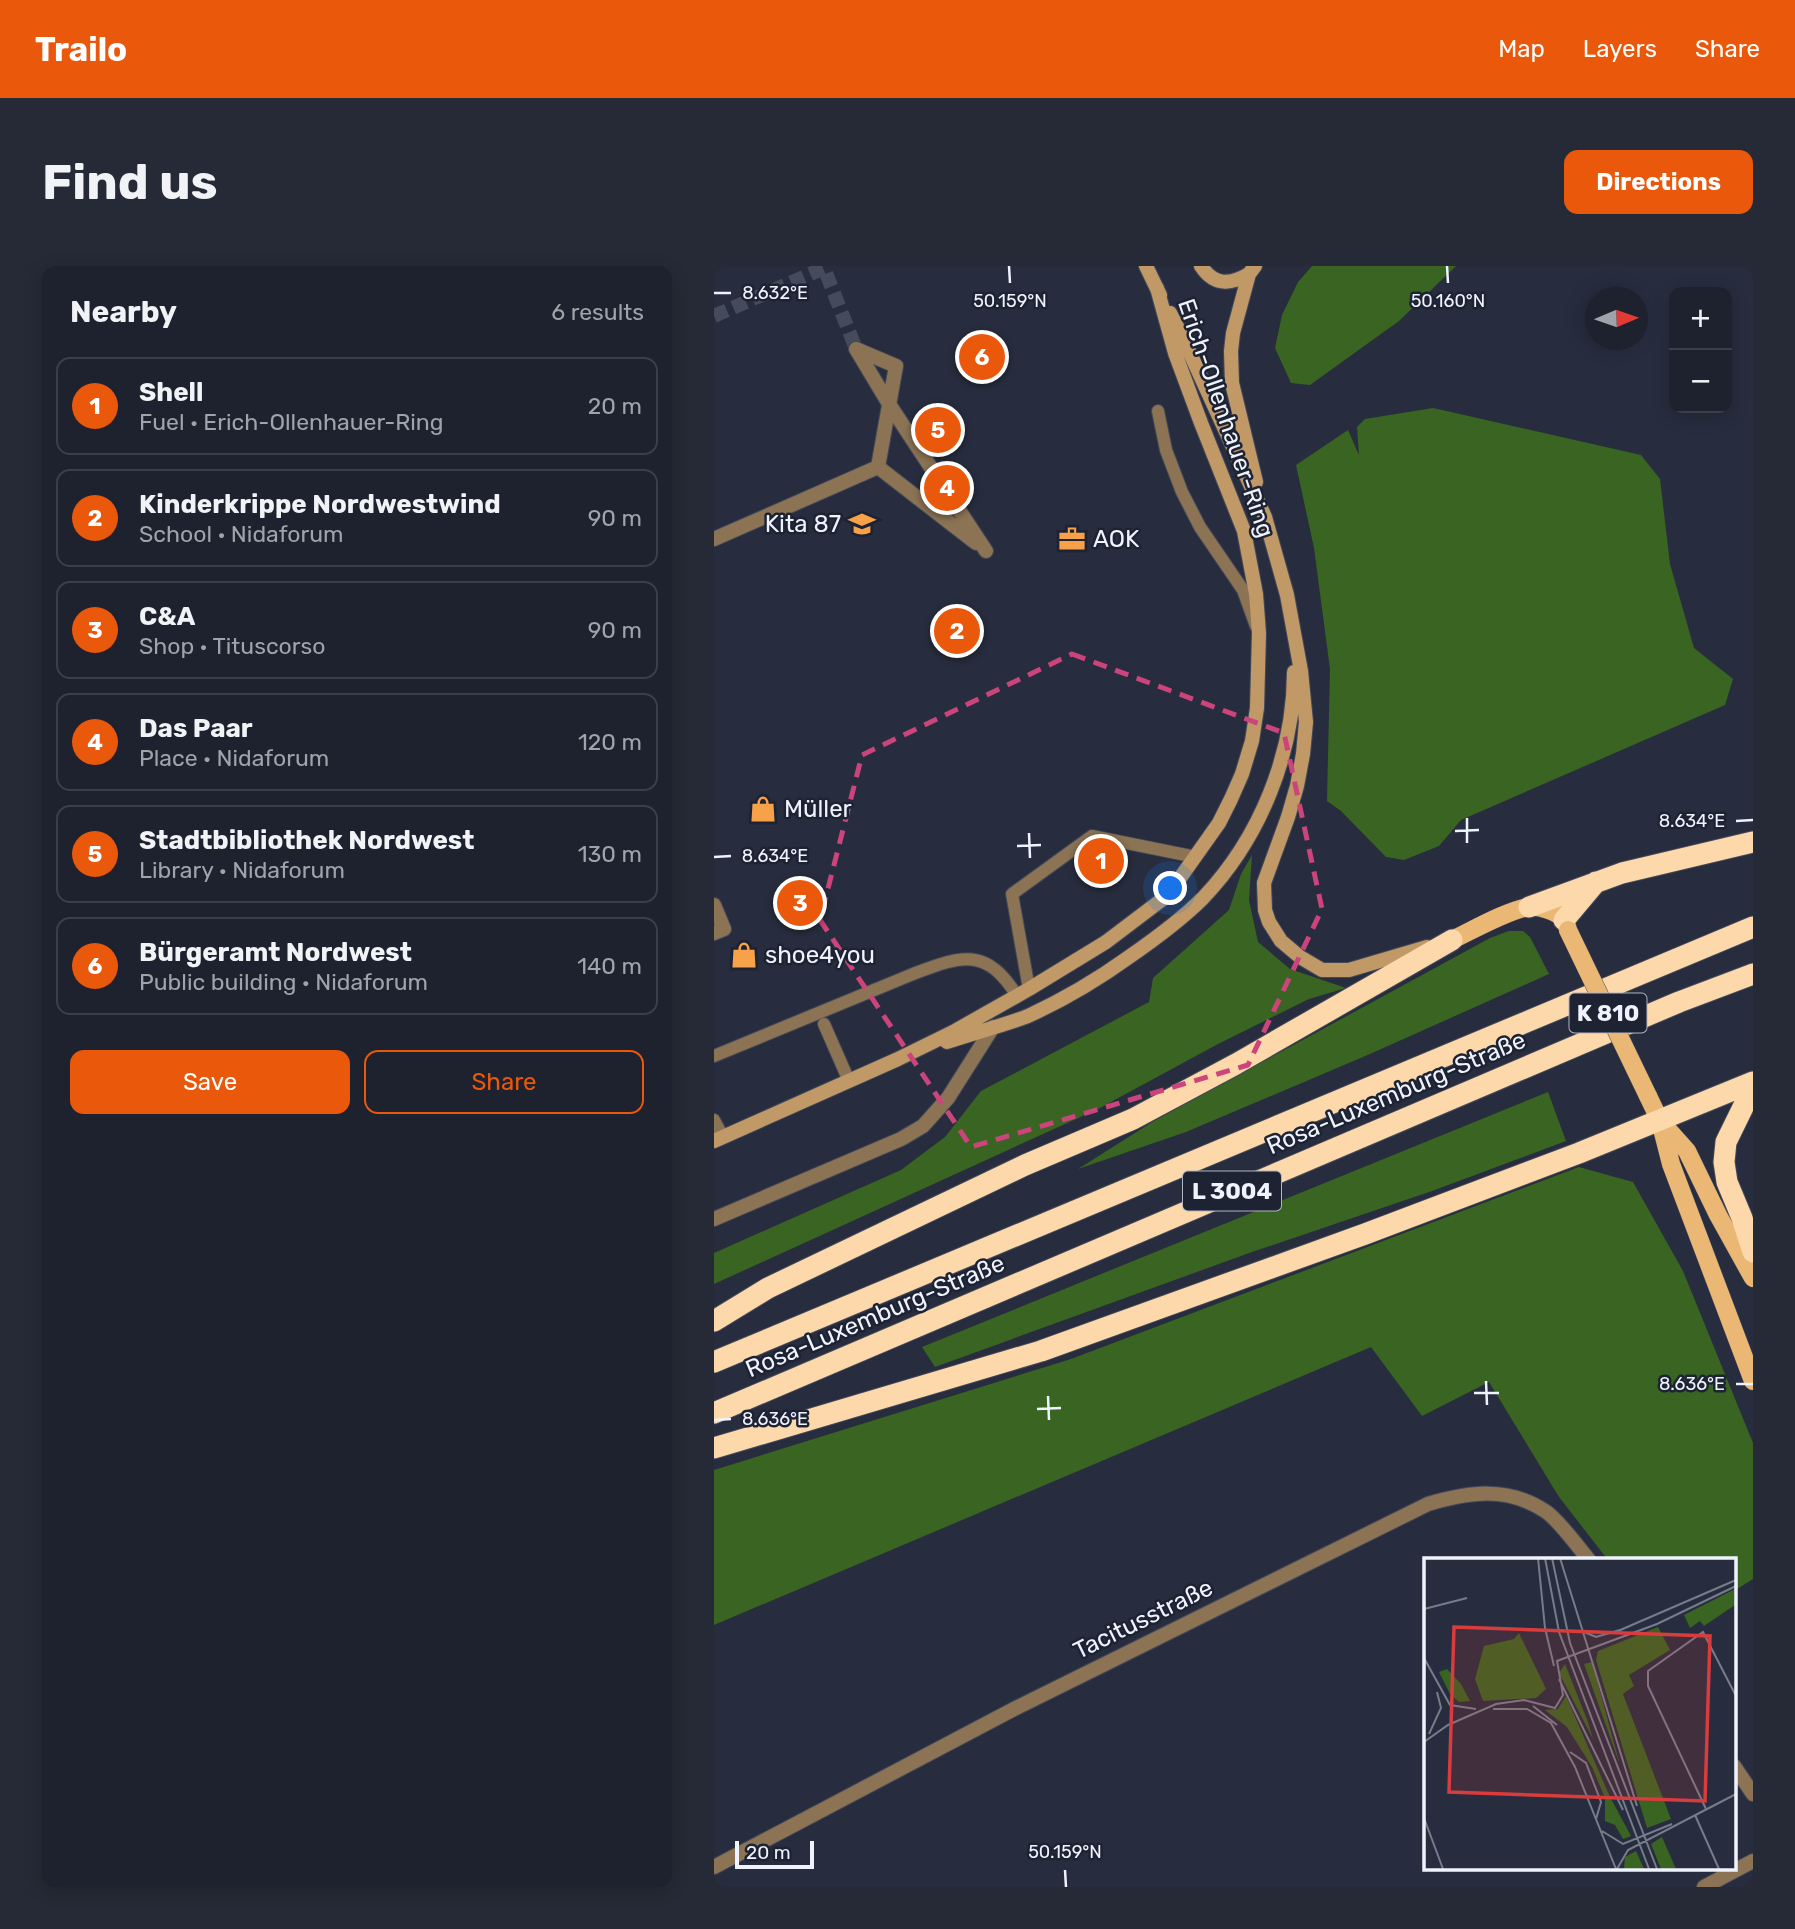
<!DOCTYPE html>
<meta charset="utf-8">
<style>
:root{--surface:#1d222e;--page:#252a36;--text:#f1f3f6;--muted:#a0a4aa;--line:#3b3f4a;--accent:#ea580c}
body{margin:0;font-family:Rubik,sans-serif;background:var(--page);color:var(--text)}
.controls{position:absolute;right:21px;top:21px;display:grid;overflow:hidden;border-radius:14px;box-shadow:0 4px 18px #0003}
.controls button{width:63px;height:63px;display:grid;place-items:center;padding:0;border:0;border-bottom:2px solid var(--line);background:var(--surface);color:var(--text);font:35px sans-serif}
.compass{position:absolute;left:871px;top:21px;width:63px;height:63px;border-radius:50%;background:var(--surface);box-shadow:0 4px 18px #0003;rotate:88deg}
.scale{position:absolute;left:21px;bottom:18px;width:79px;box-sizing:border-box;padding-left:7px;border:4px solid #eff3fe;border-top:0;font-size:19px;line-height:24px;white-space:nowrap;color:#eff3fe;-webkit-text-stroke:5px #1d2333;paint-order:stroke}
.you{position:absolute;left:457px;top:623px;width:24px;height:24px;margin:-18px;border:5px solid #fff;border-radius:50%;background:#1a73e8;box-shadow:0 0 0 10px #1a73e833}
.badge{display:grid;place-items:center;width:46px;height:46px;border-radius:50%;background:var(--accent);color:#fff;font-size:23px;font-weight:700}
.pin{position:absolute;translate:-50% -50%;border:4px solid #fff;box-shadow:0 2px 7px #0006}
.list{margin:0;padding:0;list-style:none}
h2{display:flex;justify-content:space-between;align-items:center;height:91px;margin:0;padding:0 28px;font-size:30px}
h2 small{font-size:23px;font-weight:400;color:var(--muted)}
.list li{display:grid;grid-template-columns:46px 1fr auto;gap:21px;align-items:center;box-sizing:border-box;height:98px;margin:0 14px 14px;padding:0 14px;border:2px solid var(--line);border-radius:14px}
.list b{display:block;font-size:26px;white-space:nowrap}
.list p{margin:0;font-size:23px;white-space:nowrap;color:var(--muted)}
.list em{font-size:23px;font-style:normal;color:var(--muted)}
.actions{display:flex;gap:14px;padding:21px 28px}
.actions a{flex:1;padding:16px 0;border:2px solid var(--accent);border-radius:14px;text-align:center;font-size:24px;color:var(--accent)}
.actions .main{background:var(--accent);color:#fff}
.map{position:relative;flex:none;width:1039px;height:1621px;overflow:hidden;border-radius:14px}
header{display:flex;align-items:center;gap:42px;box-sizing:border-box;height:98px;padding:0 35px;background:var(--accent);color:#fff}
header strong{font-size:33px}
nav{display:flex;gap:38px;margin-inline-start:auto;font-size:24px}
.intro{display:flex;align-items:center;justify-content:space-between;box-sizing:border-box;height:168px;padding:0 42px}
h1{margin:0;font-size:49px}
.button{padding:18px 32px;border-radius:14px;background:var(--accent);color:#fff;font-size:24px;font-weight:700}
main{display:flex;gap:42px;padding:0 42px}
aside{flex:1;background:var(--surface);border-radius:14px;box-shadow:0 4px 18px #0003}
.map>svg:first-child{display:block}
.green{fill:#396421}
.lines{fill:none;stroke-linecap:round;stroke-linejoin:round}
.street-tunnel{stroke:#454b5b;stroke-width:14;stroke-dasharray:14 7;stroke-linecap:butt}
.lane-casing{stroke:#434959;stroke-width:14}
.street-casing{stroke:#434959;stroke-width:16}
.secondary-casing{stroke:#434959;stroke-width:16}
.primary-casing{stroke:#434959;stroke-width:19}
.highway-casing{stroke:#434959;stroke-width:23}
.lane{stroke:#8b7354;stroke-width:12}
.street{stroke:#8b7354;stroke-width:14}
.secondary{stroke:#c19967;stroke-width:14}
.primary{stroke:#eab775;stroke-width:18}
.highway{stroke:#fdd8aa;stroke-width:21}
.primary-bridge-casing{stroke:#434959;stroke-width:19;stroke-linecap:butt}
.primary-bridge{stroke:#eab775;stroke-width:18}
.marked{fill:none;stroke:#cb447c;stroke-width:5;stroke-dasharray:14 9;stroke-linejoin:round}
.ticks{fill:none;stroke:#eff3fe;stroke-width:2.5}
.labels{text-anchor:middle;stroke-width:5;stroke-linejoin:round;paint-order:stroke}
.shield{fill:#1d2333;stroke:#b0b5c1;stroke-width:2}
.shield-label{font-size:23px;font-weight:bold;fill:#eff3fe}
.street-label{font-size:24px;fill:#eff3fe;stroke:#1d2333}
.poi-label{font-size:24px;fill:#eff3fe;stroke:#1d2333;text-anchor:start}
.inset-road{fill:none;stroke:#777c8b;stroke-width:2}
.view{fill:#d83c3d;fill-opacity:0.15;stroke:#d83c3d;stroke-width:3.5}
.inset-edge{fill:none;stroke:#eff3fe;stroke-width:3.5}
.ticks-label{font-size:18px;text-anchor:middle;fill:#eff3fe;stroke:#1d2333;stroke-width:5;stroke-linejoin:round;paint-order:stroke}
</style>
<header>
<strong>Trailo</strong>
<nav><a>Map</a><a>Layers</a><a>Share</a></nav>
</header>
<div class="intro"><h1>Find us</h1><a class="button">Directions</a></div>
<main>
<aside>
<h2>Nearby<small>6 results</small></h2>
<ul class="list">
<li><span class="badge">1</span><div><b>Shell</b><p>Fuel · Erich-Ollenhauer-Ring</p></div><em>20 m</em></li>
<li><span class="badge">2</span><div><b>Kinderkrippe Nordwestwind</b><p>School · Nidaforum</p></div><em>90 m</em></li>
<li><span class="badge">3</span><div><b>C&amp;A</b><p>Shop · Tituscorso</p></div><em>90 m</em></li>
<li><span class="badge">4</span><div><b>Das Paar</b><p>Place · Nidaforum</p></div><em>120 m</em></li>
<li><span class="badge">5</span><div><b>Stadtbibliothek Nordwest</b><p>Library · Nidaforum</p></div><em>130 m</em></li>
<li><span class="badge">6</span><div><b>Bürgeramt Nordwest</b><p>Public building · Nidaforum</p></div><em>140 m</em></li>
</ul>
<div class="actions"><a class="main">Save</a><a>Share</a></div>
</aside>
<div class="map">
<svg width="1039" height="1621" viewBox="0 0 1039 1621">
<rect width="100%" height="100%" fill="#272d3e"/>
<path class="green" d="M598 0H742L685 55 596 119 577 117 561 82 568 49 584 16Z
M719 142 927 189 946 213 956 298 980 382 1019 413 1011 439 747 554 725 580 690 594 672 591 627 545 613 535 616 403 600 282 582 199 634 164 645 189 643 161 651 153Z
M538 589 535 634 544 676 576 703 632 722 595 733 504 778 384 843 0 1018V987L187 904 231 871 267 825 435 736 439 712 515 644 527 608Z
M795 665H809L816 671 835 708 656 788 472 866 364 903 440 855 776 672Z
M834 826 852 875 718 925 538 986 221 1101 208 1081Z
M865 901 919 916 969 1005 1039 1177V1313L1020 1325V1294H894L845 1231 775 1116 708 1150 657 1081 0 1359V1204L357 1093Z"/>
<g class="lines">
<path class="street-tunnel" d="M0 50 110 2 142 83"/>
<g class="lane-casing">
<path id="lane" d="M444 145 452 184 468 226 486 261 529 324 542 360
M315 723 298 628 378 570 482 591
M110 758 135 815
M0 790 199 708C247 690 272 680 303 730
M0 854 9 871"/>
</g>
<g class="street-casing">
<path id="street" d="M142 83 175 138 272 285
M142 83 182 100 164 201
M164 201 262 277
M0 273 164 201
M0 639 10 663 0 667
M0 953 187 873 209 860 234 832 279 761
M1020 1500 1039 1528
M0 1601 300 1443 714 1238C755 1226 793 1220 831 1245 843 1252 865 1282 875 1294
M990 1621 1039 1595"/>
</g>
<g class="secondary-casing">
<path id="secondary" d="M432 0 446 29
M487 0C500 20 516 19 535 8
M541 0 535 8 519 67 517 85 518 117 542 216
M456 47 470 74 551 251 573 329 587 405 592 456 589 488 583 520 574 551 550 617 551 644 555 656 567 675 586 691 608 704H635L713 681
M233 776C259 767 288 760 314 750 349 734 383 714 415 691 441 673 467 654 489 632 546 572 580 488 580 406
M0 875 184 793 239 766 315 723 392 676 454 629 505 557 517 533 528 508 538 475 543 442 545 367 542 328 530 265 487 157 461 87 443 22"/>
</g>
<g class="primary-casing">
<path id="primary" d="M738 674C759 664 792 645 814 641 825 640 843 645 850 654 851 655 854 662 854 664
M934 830 946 855 957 898 1039 1115
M948 857 973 885 1004 949 1039 1012"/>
</g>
<g class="highway-casing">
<path id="highway" d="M815 641 908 607 1039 576
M850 654 882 616
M1039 821 1012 876 1010 896 1013 916 1028 952 1039 986
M0 1055 54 1022 311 899 419 853 522 798 738 674
M0 1096 1039 661
M0 1147 965 736 1039 708
M0 1182 327 1085 651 968 865 887 1039 816"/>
</g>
<use href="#lane" class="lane"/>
<use href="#street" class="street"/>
<use href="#secondary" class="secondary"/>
<use href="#primary" class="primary"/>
<use href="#highway" class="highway"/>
<g class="primary-bridge-casing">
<path id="primary-bridge" d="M854 664 934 830"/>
</g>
<use href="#primary-bridge" class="primary-bridge"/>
</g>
<path class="marked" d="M358 388 570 467 608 643 534 799 257 881 106 654 148 489Z"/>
<path class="ticks" d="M295 0 296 17M733 0 734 17M0 27H17M753 552V577M1022 555 1039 554M741 565 765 564M315 567 316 592M303 580 327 579M0 591 17 590M772 1115 773 1139M1022 1118H1039M760 1127H785M334 1130 335 1154M323 1143 347 1142M0 1154 17 1153M351 1604 352 1621"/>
<defs>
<g id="school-bare" transform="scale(2.1)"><path d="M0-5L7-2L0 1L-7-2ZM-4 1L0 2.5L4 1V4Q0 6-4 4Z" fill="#f7a248" stroke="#1d2333" stroke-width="2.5" paint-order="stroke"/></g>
<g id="office-bare" transform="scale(2.1)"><path d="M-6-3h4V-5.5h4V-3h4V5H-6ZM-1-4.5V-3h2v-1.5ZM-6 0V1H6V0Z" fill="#f7a248" stroke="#1d2333" stroke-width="2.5" paint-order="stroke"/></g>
<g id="shop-bare" transform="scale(2.1)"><path d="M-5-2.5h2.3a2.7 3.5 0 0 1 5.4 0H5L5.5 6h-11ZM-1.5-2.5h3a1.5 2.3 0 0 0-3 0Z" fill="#f7a248" stroke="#1d2333" stroke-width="2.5" paint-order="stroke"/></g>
</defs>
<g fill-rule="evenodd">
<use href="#school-bare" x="148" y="258"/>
<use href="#office-bare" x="358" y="273"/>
<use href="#shop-bare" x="49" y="543"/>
<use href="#shop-bare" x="30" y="689"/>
</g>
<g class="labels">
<g class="shield">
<rect x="855.5" y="727.5" width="77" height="39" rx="5"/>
<rect x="469" y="905.5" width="98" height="39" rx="5"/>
</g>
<g class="shield-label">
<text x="894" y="755">K 810</text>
<text x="518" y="933">L 3004</text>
</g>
<g class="street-label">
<text transform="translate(512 152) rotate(71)" y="8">Erich-Ollenhauer-Ring</text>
<text transform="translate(682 827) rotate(-23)" y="8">Rosa-Luxemburg-Straße</text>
<text transform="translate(161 1050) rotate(-23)" y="8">Rosa-Luxemburg-Straße</text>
<text transform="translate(429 1353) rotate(-26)" y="8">Tacitusstraße</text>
</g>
<g class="poi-label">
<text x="127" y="266" text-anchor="end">Kita 87</text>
<text x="379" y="281">AOK</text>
<text x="70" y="551">Müller</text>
<text x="51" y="697">shoe4you</text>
</g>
</g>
<g transform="translate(710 1292)">
<rect width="312" height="312" fill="#272d3e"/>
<path d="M311 31V47L280 68 276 63 266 70 260 57ZM234 69 246 92 205 117 210 128 199 136 247 261 223 270 172 102 174 93ZM95 75 122 131 112 140 59 143 51 121 60 88 90 81ZM168 104 196 207 160 106ZM141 106 164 164 169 181 135 115ZM23 111 37 126 46 143 35 144 26 136 15 114ZM142 138 186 239 207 278 199 281 191 267 181 263V240L168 209 143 169 121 152 134 151ZM238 279 252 311H237L227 286ZM212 293 220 311H200L201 299Z" fill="#396421"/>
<path class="inset-road" d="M114 0 121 70 130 108M121 0 135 74 225 311M128 0 146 85 233 311M136 0 213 248M0 51 43 40M194 73 312 22M160 74 172 79 196 72M0 100 26 147 52 151M135 121 199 252M109 148 133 167M69 151H103L127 165 151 209 192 311M5 176 17 150 13 134M0 184 24 167 72 146 100 142 131 150 139 137 133 103 233 66 312 28M146 194 162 205 177 244 172 261M282 251 224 128V113L279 74 312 138M271 257 295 311M0 260 19 311M178 273 199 286 248 266M193 311 204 292 312 236"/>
<path class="view" d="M30 69 286 78 281 243 25 234Z"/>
<rect width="312" height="312" class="inset-edge"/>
</g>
<g class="ticks-label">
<text x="61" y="33">8.632°E</text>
<text x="296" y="41">50.159°N</text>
<text x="734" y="41">50.160°N</text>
<text x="978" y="561">8.634°E</text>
<text x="61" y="596">8.634°E</text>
<text x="978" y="1124">8.636°E</text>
<text x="61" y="1159">8.636°E</text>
<text x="351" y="1592">50.159°N</text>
</g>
</svg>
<div class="controls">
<button>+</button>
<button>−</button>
</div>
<svg class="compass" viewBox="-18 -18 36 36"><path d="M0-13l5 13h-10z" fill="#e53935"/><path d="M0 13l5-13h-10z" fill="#a0a4aa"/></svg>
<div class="scale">20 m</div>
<div class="you"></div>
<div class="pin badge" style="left:387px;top:595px">1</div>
<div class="pin badge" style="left:243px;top:365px">2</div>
<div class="pin badge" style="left:86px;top:637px">3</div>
<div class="pin badge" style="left:233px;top:222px">4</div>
<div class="pin badge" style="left:224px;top:164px">5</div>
<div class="pin badge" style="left:268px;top:91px">6</div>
</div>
</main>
